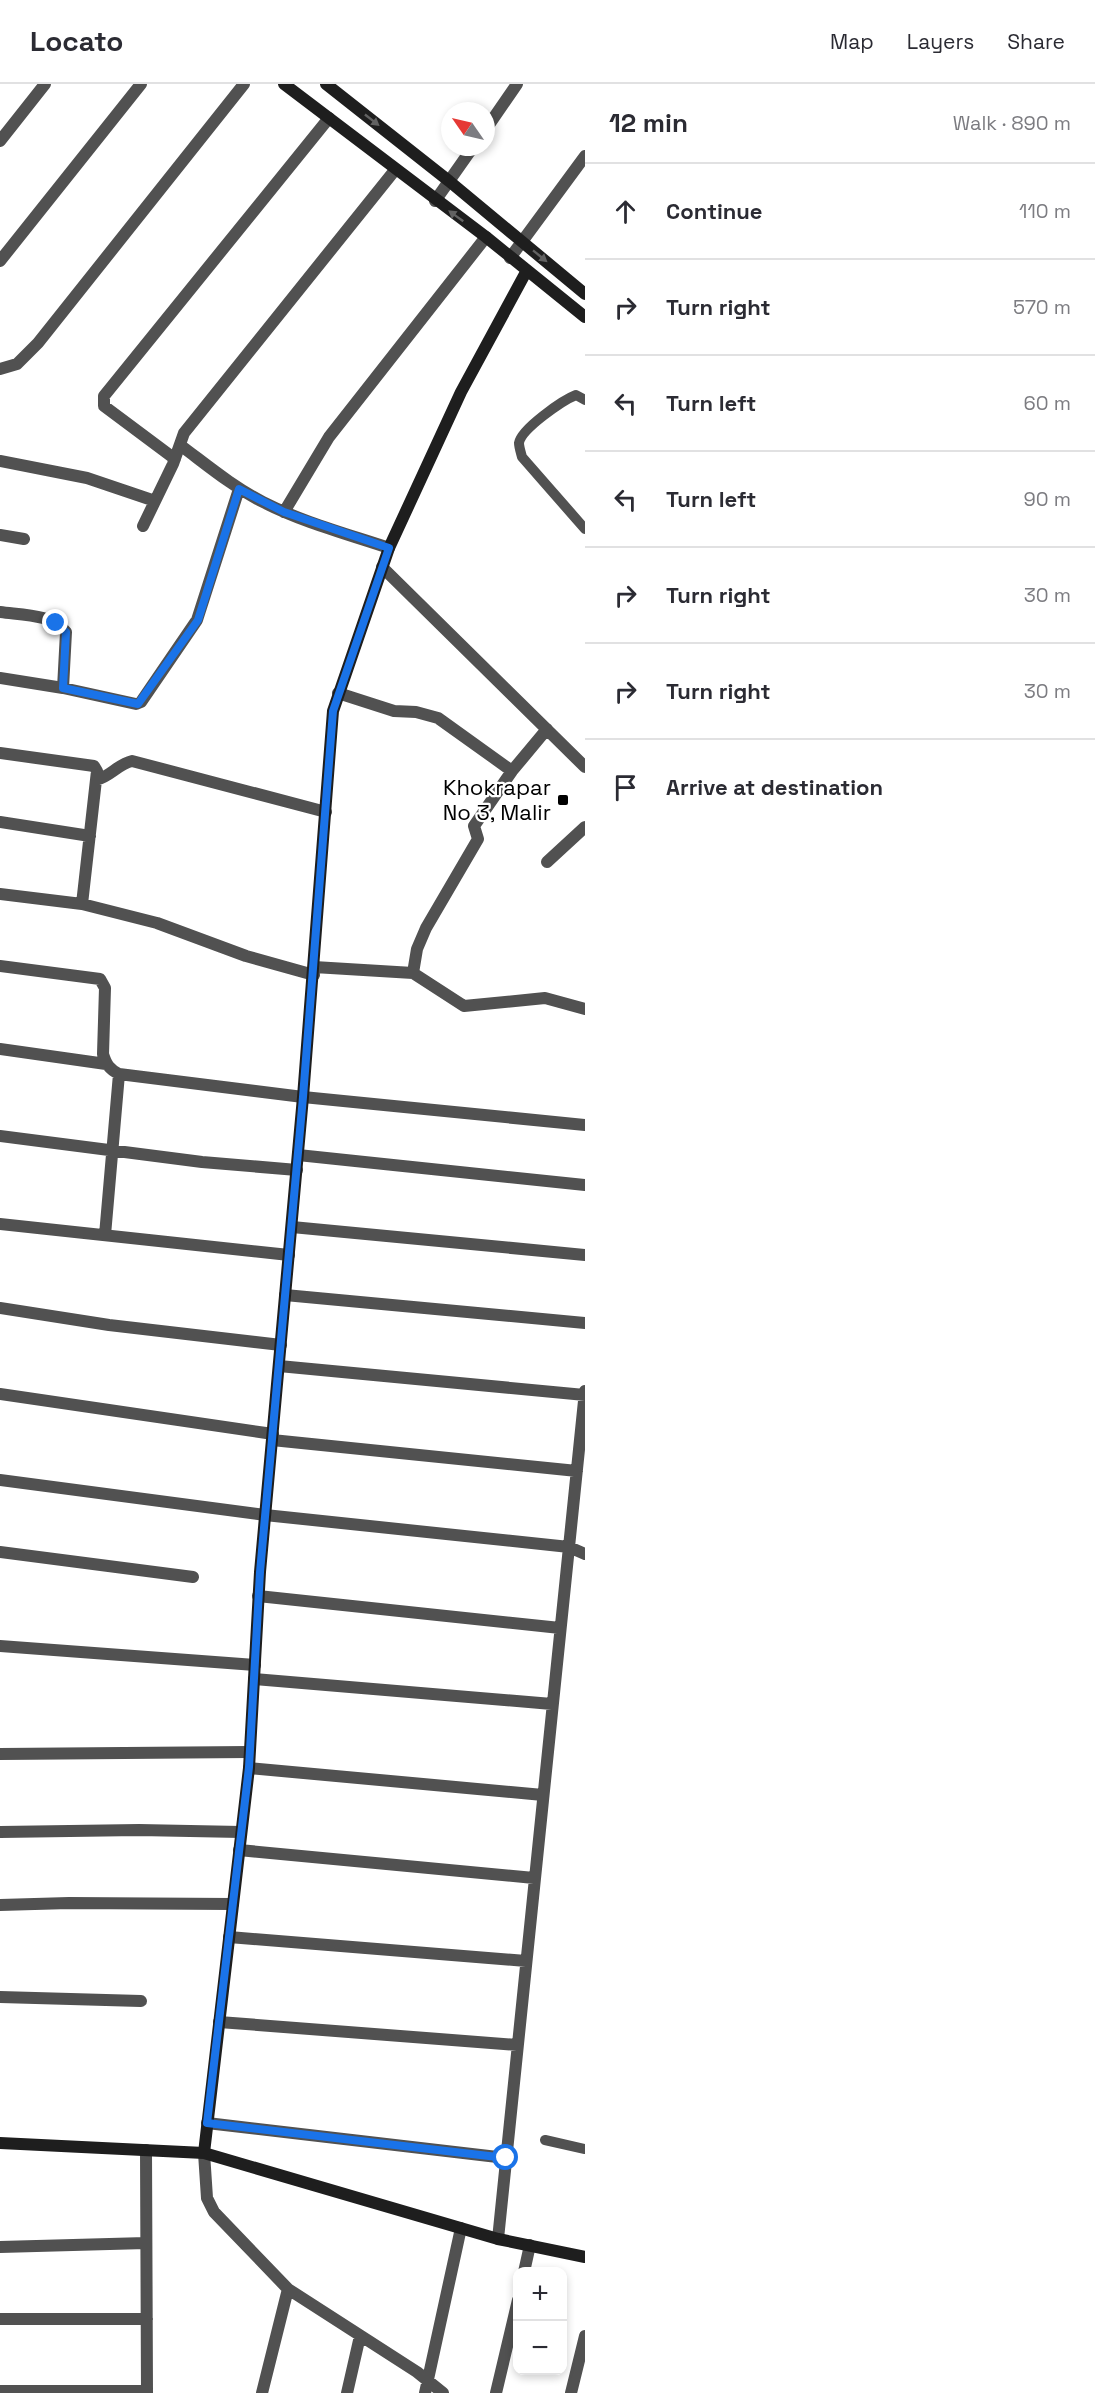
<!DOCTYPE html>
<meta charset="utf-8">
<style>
:root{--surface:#fff;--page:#f2f2f3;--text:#2b2b33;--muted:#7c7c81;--line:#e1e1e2}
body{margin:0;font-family:"Space Grotesk",sans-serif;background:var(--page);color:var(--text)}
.controls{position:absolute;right:18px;bottom:18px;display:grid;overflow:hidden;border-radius:12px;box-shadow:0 3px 9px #0003}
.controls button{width:54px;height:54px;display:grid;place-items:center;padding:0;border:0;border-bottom:2px solid var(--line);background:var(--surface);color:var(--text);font:30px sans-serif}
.compass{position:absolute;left:441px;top:18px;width:54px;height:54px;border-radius:50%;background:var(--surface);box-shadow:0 3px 9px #0003;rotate:304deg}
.stop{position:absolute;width:18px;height:18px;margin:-14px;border:4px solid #1a73e8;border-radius:50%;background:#fff}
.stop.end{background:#1a73e8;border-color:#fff;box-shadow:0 2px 6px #0008}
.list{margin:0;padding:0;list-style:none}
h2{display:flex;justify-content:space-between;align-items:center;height:78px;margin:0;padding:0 24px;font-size:26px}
h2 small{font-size:20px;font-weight:400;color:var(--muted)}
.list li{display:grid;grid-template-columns:39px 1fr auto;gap:18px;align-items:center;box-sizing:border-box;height:96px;padding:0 24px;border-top:2px solid var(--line)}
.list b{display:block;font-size:22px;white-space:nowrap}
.list em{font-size:20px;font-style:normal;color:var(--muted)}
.icon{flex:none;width:33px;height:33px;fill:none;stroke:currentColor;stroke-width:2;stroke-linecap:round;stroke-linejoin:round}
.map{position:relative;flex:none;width:585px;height:2309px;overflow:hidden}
header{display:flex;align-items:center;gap:36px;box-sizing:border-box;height:84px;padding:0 30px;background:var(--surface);border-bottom:2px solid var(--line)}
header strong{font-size:28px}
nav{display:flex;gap:33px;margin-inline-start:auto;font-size:21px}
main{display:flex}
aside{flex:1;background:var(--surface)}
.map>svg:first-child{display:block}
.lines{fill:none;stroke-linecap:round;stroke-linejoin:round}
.lane{stroke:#515151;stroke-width:10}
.street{stroke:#515151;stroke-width:12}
.secondary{stroke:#1e1e1e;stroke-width:12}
.oneway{fill:#626262}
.route{stroke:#1a73e8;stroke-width:8}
.poi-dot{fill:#000;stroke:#fff;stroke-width:2}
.labels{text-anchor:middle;stroke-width:4.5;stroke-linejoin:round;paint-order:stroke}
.poi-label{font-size:22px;fill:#000;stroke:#fff;text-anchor:end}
</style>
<header>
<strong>Locato</strong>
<nav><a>Map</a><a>Layers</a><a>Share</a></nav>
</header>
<main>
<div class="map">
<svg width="585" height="2309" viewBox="0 0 585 2309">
<rect width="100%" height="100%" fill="#fff"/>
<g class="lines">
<path class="lane" d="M585 316 576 311C563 316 521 345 519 359 519 363 521 369 522 373L585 445
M545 2056 585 2065"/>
<path class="street" d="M486 45 517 0
M0 57 45 0
M435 117 473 63
M510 174 585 72
M0 177 141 0
M0 285 17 280 38 259 244 0
M180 361C207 381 233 403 263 418 302 438 347 450 389 464
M175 375 104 322V312L329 34
M0 377 87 394 155 417
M284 428 329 353 486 153
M143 442 173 380 184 349 395 86
M0 451 24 455
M382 483 585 683
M0 528C21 531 53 530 66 548L63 604
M0 594 63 604 136 620 141 618 197 536 239 405
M338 609 394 627 416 628 438 634 512 687
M0 669 94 682 97 687 82 820
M96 696C110 693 118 680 132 677L326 728
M0 738 90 752
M547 778 585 743
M0 810 82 820 157 839 246 872 314 891
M0 882 100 895 105 904 103 970C106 980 109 985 119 990L303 1013 585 1041
M314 883 413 889 464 922 545 914 585 925
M413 889 417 865 426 844 478 755 474 742 512 687 547 645
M0 965 106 980
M0 1052 202 1078 297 1086
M298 1071 585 1101
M0 1140 289 1171
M292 1143 585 1171
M105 1151 119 990
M285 1211 585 1239
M0 1224 109 1241 281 1261
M279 1282 585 1311
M0 1310 273 1350
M272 1356 577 1387
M0 1396 265 1431 569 1463 585 1470
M0 1468 193 1493
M258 1512 560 1544
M0 1562 255 1581
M254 1595 552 1620
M0 1670 249 1668
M249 1684 543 1711
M0 1748 139 1746 241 1748
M239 1766 534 1794
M0 1821 69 1819 233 1820
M229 1853 526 1877
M0 1913 141 1917
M219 1938 517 1961
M207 2039 506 2074
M146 2066 147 2309
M204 2069 207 2114 214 2128 288 2205 417 2288 443 2309
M498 2155 585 1307
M0 2163 146 2159
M524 2188 530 2161
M0 2235H147
M0 2307H147
M262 2309 288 2205
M347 2309 360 2252
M425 2309 461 2144
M496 2309 518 2216
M571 2309 585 2252"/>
<path class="secondary" d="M284 0 486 153 585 233
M326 0 449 97 585 210
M0 2059 204 2069 498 2155 585 2173
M204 2069 249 1684 260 1488 303 1013 333 627 389 464 461 308 526 188"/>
</g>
<defs><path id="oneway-solid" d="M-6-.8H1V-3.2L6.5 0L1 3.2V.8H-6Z" transform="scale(1.5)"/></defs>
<g class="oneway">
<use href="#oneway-solid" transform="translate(372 36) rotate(38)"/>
<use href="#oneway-solid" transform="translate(456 132) rotate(-144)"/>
<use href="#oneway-solid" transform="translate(540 172) rotate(39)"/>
</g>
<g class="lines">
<path class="route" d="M56 539 66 548 63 604 138 620 198 536 239 405 284 428 389 464 333 627 303 1013 260 1488 249 1683 207 2039 506 2074"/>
</g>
<rect class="poi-dot" x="557" y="710" width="12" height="12" rx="3"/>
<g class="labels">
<g class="poi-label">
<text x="551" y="711">Khokrapar<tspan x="551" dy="25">No 3, Malir</tspan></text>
</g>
</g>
</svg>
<div class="controls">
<button>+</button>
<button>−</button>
</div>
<svg class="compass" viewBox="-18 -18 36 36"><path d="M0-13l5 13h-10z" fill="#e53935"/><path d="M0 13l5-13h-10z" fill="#7c7c81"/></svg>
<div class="stop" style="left:506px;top:2074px"></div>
<div class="stop end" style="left:56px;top:539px"></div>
</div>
<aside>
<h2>12 min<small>Walk · 890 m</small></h2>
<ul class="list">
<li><svg class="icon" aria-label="ahead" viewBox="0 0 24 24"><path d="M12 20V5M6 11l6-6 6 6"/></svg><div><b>Continue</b></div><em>110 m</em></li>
<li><svg class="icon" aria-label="right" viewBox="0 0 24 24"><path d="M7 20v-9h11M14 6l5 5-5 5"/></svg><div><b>Turn right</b></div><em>570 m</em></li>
<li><svg class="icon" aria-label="left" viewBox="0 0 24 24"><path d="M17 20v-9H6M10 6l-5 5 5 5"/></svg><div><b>Turn left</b></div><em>60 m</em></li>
<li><svg class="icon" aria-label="left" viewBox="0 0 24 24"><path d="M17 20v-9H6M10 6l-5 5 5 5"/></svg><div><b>Turn left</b></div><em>90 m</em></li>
<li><svg class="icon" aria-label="right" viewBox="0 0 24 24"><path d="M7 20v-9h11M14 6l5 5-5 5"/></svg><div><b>Turn right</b></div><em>30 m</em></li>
<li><svg class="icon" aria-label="right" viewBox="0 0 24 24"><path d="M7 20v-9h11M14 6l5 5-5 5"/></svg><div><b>Turn right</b></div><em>30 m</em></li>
<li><svg class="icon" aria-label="arrive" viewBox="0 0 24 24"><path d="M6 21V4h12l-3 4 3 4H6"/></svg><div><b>Arrive at destination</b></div></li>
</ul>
</aside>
</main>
